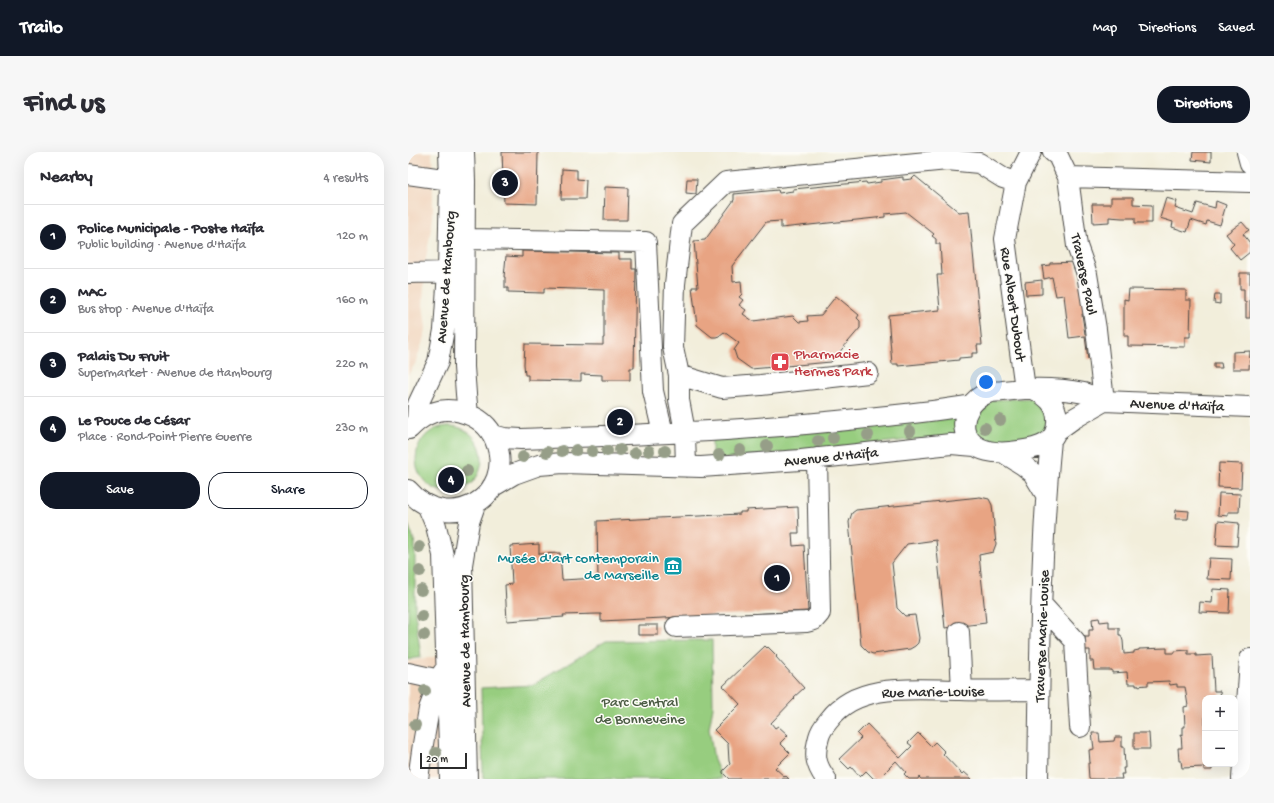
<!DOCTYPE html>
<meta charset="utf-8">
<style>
:root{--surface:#fff;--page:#f7f7f7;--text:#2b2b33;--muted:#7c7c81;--line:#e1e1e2;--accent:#111827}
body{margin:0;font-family:"Gochi Hand",sans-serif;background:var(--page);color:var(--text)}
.controls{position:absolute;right:12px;bottom:12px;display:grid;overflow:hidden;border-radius:8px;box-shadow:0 4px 16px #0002}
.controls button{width:36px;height:36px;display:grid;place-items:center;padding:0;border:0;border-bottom:1px solid var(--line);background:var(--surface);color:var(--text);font:20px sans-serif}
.scale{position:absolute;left:12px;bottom:10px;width:47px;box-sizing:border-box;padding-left:4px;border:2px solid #2b2b2b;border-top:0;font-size:11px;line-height:14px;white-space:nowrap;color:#2b2b2b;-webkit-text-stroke:3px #fdfcf7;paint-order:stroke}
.you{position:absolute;left:578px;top:230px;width:14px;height:14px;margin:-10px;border:3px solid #fff;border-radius:50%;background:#1a73e8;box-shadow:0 0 0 6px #1a73e833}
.badge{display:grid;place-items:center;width:26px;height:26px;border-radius:50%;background:var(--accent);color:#fff;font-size:13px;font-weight:700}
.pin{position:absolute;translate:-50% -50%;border:2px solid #fff;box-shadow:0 1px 4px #0006}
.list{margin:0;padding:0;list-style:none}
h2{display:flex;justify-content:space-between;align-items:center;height:52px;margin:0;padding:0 16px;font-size:17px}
h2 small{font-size:13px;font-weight:400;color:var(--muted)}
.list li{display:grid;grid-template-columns:26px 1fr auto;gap:12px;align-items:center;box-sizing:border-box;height:64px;padding:0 16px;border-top:1px solid var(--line)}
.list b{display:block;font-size:15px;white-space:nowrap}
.list p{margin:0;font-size:13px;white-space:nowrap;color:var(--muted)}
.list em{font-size:13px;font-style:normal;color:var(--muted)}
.actions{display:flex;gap:8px;padding:12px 16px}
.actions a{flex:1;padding:9px 0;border:1px solid var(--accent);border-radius:16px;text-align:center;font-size:14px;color:var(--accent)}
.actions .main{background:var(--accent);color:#fff}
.map{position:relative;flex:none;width:842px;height:627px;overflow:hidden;border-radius:16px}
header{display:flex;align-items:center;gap:24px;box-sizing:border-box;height:56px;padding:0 20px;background:var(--accent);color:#fff}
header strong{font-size:19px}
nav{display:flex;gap:22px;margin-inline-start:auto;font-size:14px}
.intro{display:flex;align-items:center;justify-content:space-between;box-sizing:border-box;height:96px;padding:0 24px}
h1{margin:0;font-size:28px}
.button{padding:10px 18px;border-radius:16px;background:var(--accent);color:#fff;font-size:14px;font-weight:700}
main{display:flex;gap:24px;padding:0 24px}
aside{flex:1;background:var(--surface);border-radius:16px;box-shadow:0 4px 16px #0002}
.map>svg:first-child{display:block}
.built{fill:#f1d5bd}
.green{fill:#97cd7f;stroke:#617c55}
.building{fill:#e8a483}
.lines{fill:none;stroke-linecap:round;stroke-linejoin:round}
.minor-casing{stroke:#494845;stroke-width:22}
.minor{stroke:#fff;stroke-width:20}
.tree{fill:#969e88}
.labels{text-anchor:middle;stroke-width:3;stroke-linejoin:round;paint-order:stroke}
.street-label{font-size:15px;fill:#2b2b2b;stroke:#fdfcf7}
.health-label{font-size:15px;fill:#be3a42;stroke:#fdfcf7;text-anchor:start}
.culture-label{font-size:15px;fill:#0d838f;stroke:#fdfcf7;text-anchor:end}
.park-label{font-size:15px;fill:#4b5c44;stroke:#fdfcf7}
</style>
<header>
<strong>Trailo</strong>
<nav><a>Map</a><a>Directions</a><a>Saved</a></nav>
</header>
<div class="intro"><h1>Find us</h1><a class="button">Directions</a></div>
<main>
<aside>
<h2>Nearby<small>4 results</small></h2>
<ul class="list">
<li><span class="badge">1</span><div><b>Police Municipale - Poste Haïfa</b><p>Public building · Avenue d'Haïfa</p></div><em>120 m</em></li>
<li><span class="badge">2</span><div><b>MAC</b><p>Bus stop · Avenue d'Haïfa</p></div><em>160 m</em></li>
<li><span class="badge">3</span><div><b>Palais Du Fruit</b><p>Supermarket · Avenue de Hambourg</p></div><em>220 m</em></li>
<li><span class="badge">4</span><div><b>Le Pouce de César</b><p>Place · Rond-Point Pierre Guerre</p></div><em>230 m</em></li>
</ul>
<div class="actions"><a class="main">Save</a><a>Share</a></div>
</aside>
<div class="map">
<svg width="842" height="627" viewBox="0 0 842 627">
<rect width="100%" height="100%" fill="#fdfcf7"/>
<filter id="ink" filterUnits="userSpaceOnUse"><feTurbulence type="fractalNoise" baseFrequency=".025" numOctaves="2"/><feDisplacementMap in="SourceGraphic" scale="8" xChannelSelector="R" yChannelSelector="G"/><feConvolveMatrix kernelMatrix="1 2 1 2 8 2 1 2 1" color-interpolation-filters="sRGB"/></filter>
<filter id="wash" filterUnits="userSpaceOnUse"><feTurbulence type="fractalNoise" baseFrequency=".012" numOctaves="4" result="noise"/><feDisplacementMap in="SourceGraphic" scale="16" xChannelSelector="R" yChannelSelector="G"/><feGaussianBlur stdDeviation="0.9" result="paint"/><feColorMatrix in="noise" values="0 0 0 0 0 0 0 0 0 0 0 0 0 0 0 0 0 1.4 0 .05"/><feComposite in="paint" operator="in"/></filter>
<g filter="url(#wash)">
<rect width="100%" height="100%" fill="#f2eedb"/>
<path class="built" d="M0 0H24L25 35V65L17 111 15 153 18 176 14 192 7 212 0 223Z
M35 503 36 627H0V510Z"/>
<path class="green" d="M623 246 631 249 640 261 641 274 635 284 605 293 574 289 566 279V264L570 256 585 248Z
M545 262 550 266 551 283 304 308V285Z
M8 307a33 33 0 1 1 66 0a33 33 0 1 1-66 0Z
M0 372 7 391V460L13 505 0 508Z
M304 488 305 555 301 576 306 608 314 627H75L73 536 125 533 198 489Z"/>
<g id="blocks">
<path class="building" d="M94 0H130L129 52 96 51Z
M785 0H803V10L784 8Z
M154 17 169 18V27L178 28 177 47H153Z
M507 24 551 60 561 59 574 193H569L570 201H564V205L551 206V208L490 214V212H484L480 163 532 158 529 123H534L532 92H528V87L524 84 526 82 498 60 477 62V65L373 76V69L358 70 324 114 325 130 333 129 334 142 331 145 335 148 331 153 338 158 335 162 345 169 385 164 391 170 400 169 399 164 413 163 428 144 451 163 449 166 452 169V176L423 210 343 217 329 207 326 198 331 191 316 180 311 184 308 185H304L289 173 284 135H290L286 89 297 88 326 48V42L370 38 371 41 385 39V37L458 30 459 32 473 30V28L495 25V28L504 27Z
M279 27H289L288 42 278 41Z
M197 35 220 36 219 68H196Z
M703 45H725V52L744 53V71H727V66H714L701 65V70L685 71 684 52H703Z
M758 46 769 49 767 56 785 62 789 51 807 56 808 49 818 53 812 73 799 69 798 73 783 68 779 80 764 75 765 70 752 66Z
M834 70 841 78 835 82 842 91V100L832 108 822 96 826 92 818 82Z
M114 99 211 101V107H224V117H228L226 216H222V228H194V223L173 222V229L120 228V223H117L116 212 117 192 195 193V186H196V138L136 136V141L100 140V136H97V125H96L98 104 114 105Z
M668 110 671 133 676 132 680 162H674L677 182 683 181 687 206 680 207 677 184 661 186 656 143 648 144 644 125 636 127 634 114 642 113V111Z
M832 121H842V166H838V150H836V137H832Z
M634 128V142L618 143 617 130Z
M721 137 778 138V148H783L782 185H777V195L720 194V184H716V147L720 148Z
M807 142H812V152L806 151Z
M842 199 841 217H825V200Z
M806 211H813L814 216H806Z
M811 311 834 312 833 336 810 335Z
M811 341 832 342 831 360H820V364L810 363Z
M572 345 581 347 584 353 588 392 585 400 571 403 578 471 537 476 528 388 499 392 484 411 489 456 497 464 507 463 511 486 510 491 507 494 502 497 465 502 460 500 453 493 441 370 444 361 448 358Z
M390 355 391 381H384L385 394 396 393 400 459 193 469V462H189L155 463 156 465 99 469 97 433 104 432 102 394 131 392V402L152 401 154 428 190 426 189 369 332 362V360H338V358Z
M768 358 781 359 780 367H767Z
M810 369 831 371 829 394 808 393Z
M801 406 824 407 823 428 799 427Z
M805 437 822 438 821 461 791 460 792 450 804 451Z
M691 466 692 470 701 469V476H711V483H713L715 489 716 502 726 501V499L731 498V497L759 496V501H767V499L780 498V502H788V504L804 503 806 539H812L813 546H797V612H805V614H804V618H796V615L774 616 773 609H771L770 596H774L773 582 775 583V575H777L776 555 780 554 777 535H769V532L762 533 761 529 740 530V533L728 534V532H720L719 520 704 521V518H686L685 509H682V498H677V485H681V478H685L684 467Z
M230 473H250V483H230Z
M357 494 359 496 360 495 369 504 368 505 396 536 386 545 387 546 363 571 367 576 370 574 380 583 372 591 382 601 367 616 377 625 378 624 381 627H321L315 621V619L322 612 321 609 320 592 306 578 332 552 315 534Z
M459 572 492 606 504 594 500 591 510 581 523 594 527 590 537 600 535 602 554 622 556 620 564 627H513L511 625 510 627H501L496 622 498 620 488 609 470 627H466L458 619 452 625 443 615 441 617 431 607 453 586 449 582Z
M684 581H691L692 590 706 589 707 585H714V595H716L717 616H715L716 622H713L714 627H681L680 611H682L681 598 686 597Z
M726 581H741L742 597H726Z"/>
</g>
</g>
<g filter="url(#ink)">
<use href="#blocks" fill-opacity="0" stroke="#494845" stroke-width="1"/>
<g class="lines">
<g class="minor-casing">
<path id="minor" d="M56 0 57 29 56 215 58 242 60 262
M645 0 650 4 660 25 669 94 679 122 688 177 696 249
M839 0 842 11
M0 22 42 28
M660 25 842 30
M57 87 238 90 245 239 255 281
M0 121 40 120
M271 223 314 236 353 233 460 221
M617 237 597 87 608 30 623 0
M626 237C638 244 648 251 649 266 651 292 631 296 611 299 591 302 564 302 557 279 553 263 565 246 580 241 584 239 590 240 595 239 621 236 650 236 676 241 683 243 690 246 696 249L842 255
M9 269 10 252 30 210 36 178 40 120 42 28 41 0
M647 280 665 267 696 249
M85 283 96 286 113 287C225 283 337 279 449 267 487 263 525 260 563 253
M596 301 615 313 625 321 637 341
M278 315 277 280 271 248V223L265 195 267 132 274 72 318 30 539 8 571 11 595 26 608 30
M84 335 106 322 131 313 155 311 293 315 393 308 543 292 567 294
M0 338C40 385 110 344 87 288 81 273 68 264 53 260 33 254 15 262 1 277
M20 355 28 374 35 403 42 627
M634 453 667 489 672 575
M268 475 398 470 406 468 412 461 409 306
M551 480 554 538
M0 521 32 528
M10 627 15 592 21 557 35 520
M59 627 54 413 61 370 67 353
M418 627C407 612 406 603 411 585 413 577 417 573 422 567 450 529 511 538 553 538 579 539 605 538 631 538
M630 627C632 514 632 400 643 288
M834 627 842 507"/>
</g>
<use href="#minor" class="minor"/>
</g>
<g class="tree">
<circle cx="592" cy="268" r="6"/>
<circle cx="577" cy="276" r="6"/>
<circle cx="502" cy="279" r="6"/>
<circle cx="460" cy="283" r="6"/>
<circle cx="425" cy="286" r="6"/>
<circle cx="410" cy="289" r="6"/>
<circle cx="359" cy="294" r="6"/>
<circle cx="168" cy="298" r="6"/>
<circle cx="212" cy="298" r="6"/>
<circle cx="332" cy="298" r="6"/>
<circle cx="154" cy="299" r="6"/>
<circle cx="184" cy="299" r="6"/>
<circle cx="199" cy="299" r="6"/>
<circle cx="241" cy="299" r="6"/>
<circle cx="257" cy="299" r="6"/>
<circle cx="139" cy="300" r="6"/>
<circle cx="227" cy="301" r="6"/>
<circle cx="311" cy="303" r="6"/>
<circle cx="115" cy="305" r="6"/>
<circle cx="59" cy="319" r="6"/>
<circle cx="11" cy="395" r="6"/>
<circle cx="12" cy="419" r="6"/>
<circle cx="13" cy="438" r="6"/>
<circle cx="14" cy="464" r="6"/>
<circle cx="16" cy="483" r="6"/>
<circle cx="17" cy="539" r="6"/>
<circle cx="7" cy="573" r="6"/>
<circle cx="28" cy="601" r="6"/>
</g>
</g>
<defs>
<g id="pharmacy-square" transform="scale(1)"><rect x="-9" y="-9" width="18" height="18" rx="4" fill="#e0444e" stroke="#fdfcf7"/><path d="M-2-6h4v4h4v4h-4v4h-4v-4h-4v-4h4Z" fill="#fff"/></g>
<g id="museum-square" transform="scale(1)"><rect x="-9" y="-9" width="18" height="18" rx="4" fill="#0f9aa8" stroke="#fdfcf7"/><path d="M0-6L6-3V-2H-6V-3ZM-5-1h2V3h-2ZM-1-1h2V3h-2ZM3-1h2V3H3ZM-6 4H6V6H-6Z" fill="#fff"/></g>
</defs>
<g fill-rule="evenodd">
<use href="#pharmacy-square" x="372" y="210"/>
<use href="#museum-square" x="265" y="414"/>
</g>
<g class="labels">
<g class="street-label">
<text transform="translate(677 122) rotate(78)" y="5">Traverse Paul</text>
<text transform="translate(37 125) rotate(-86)" y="5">Avenue de Hambourg</text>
<text transform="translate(606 152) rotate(82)" y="5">Rue Albert Dubout</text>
<text transform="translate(769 252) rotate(2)" y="5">Avenue d'Haïfa</text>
<text transform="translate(423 304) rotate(-6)" y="5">Avenue d'Haïfa</text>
<text transform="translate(633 484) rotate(-88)" y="5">Traverse Marie-Louise</text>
<text transform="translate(56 489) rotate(-91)" y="5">Avenue de Hambourg</text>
<text transform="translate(525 539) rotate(-1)" y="5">Rue Marie-Louise</text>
</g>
<g class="health-label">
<text x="386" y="206">Pharmacie<tspan x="386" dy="17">Hermes Park</tspan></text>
</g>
<g class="culture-label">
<text x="251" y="410">Musée d'art contemporain<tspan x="251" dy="17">de Marseille</tspan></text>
</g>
<g class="park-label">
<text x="232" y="554">Parc Central<tspan x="232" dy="17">de Bonneveine</tspan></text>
</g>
</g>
</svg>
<div class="controls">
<button>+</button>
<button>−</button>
</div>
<div class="scale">20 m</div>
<div class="you"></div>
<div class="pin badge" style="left:369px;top:426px">1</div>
<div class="pin badge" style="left:212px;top:270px">2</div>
<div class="pin badge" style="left:97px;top:31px">3</div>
<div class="pin badge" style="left:43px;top:328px">4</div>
</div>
</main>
